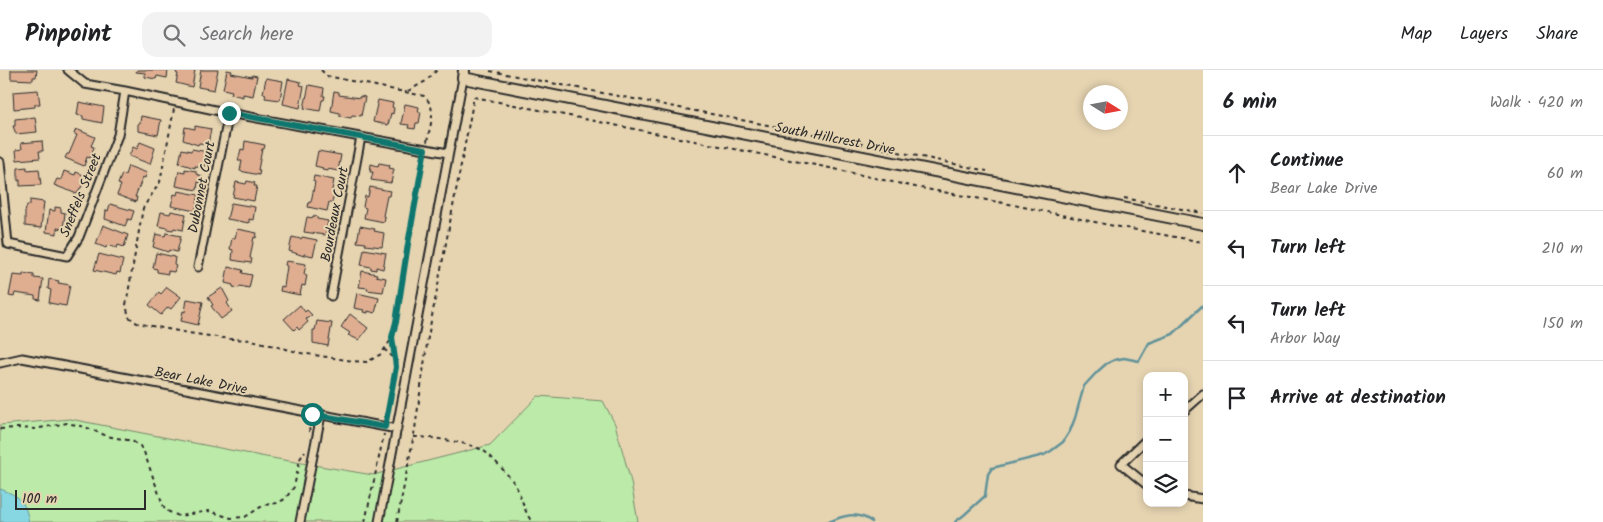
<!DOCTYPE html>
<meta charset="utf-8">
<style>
:root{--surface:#fff;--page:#f2f2f2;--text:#202124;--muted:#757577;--line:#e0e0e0}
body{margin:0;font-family:Kalam,sans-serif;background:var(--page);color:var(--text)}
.controls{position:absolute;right:15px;bottom:15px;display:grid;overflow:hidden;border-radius:10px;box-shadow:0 2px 8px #0003}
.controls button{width:45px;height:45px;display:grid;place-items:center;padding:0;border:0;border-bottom:1px solid var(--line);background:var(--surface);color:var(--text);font:25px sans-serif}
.compass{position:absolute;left:1083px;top:15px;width:45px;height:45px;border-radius:50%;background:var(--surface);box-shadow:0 2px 8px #0003;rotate:101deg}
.scale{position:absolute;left:15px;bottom:12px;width:131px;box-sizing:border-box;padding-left:5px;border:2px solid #2b2b2b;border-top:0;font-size:14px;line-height:18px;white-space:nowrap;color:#2b2b2b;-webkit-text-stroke:4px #e6d4b1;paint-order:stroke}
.stop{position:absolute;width:15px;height:15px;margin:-11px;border:4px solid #0f766e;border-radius:50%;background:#fff}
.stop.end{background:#0f766e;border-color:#fff;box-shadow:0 1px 5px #0008}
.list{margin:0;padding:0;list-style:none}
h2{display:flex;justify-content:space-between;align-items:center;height:65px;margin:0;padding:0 20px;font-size:21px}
h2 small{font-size:16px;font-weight:400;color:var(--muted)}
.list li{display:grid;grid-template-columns:32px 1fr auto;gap:15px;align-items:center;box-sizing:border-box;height:75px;padding:0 20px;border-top:1px solid var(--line)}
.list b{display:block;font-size:19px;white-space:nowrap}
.list p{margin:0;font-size:16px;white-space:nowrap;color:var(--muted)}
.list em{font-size:16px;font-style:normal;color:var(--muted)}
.icon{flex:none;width:28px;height:28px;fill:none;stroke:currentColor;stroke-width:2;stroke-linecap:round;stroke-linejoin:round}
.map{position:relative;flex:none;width:1203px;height:452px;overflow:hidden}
header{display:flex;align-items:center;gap:30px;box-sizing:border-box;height:70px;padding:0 25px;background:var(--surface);border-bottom:1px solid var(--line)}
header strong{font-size:24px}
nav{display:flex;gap:28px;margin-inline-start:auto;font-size:18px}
.search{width:350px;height:45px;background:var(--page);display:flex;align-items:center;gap:12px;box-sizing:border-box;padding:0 18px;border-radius:15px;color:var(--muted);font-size:19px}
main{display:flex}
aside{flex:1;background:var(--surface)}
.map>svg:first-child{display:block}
.green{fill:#bceaa8;stroke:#748a6a}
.water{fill:#87d7e2;stroke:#629299}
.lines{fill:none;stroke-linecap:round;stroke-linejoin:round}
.stream{stroke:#629299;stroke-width:2.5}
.building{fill:#dfae91;stroke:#2b2b2b}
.street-casing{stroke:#2b2b2b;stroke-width:11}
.secondary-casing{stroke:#2b2b2b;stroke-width:14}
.path{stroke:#2b2b2b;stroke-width:2;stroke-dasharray:4 4;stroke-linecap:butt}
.street{stroke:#e6d4b1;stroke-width:7}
.secondary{stroke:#e6d4b1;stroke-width:10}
.route{stroke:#0f766e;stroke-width:6}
.labels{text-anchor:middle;stroke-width:4;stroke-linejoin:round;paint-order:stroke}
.street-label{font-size:14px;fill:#2b2b2b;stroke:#e6d4b1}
</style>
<header>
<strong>Pinpoint</strong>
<div class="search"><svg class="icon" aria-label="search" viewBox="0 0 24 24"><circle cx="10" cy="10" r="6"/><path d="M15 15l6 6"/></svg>Search here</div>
<nav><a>Map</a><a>Layers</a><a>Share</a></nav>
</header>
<main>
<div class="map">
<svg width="1203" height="452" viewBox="0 0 1203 452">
<rect width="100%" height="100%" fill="#e6d4b1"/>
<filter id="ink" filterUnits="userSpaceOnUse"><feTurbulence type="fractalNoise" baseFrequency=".02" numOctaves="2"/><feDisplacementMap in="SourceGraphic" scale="10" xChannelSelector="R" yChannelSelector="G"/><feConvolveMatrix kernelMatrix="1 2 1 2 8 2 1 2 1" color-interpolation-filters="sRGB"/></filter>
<g filter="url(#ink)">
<path class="green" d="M538 326 603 331 615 354 631 412 638 452H0V355L70 349 266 387 373 405 490 375Z"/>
<path class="water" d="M0 419C20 426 25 431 29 452H0Z"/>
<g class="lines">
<path class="stream" d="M829 452C844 445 858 441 872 452
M955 452 964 445 985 426 988 404 992 398 1044 385 1051 381 1063 372 1070 361 1075 348 1084 316 1097 302 1106 294 1114 290 1124 288 1139 291 1149 273 1173 264 1203 235"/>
</g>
<path class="building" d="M11 0H37L36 7H33V10L11 9Z
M137 0H168L167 8 157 6 156 9 145 7V3L136 2Z
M177 0H195L192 17 176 13 178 4 176 3Z
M201 0H218L214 20 198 17Z
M227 0 232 1 231 3 252 7V5L257 6 253 26 243 24V27L231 24 232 21 223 19Z
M266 8 283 11 280 30 265 28 266 24 263 23Z
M288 9 301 12 300 15 304 16 300 38 283 34Z
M309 15 324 18 323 26H325L324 30H322L320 41 304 38Z
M38 20 40 34H35V37L14 39 13 22Z
M334 21 339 22V25L360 28V26L365 27 361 46 352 45 351 48 340 46V43L331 41Z
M378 30 393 33 392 37 394 38 393 44 391 43 388 55 373 52Z
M79 32 104 37 102 53 83 49V46L77 45Z
M405 34 419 37 418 42H421L419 53H416L415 59 408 58 409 55 401 54Z
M141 46 161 50 158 65 138 61V53H140Z
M35 47 37 62 16 64 13 56H15V49Z
M195 56 211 59 208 74 199 73 198 75 183 70 185 57 195 59Z
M76 59 95 67 91 76 94 77 90 88 87 87 84 96 65 88 67 84H69L77 65 74 64Z
M42 71 43 81H39L40 88 17 90 16 80 22 79 21 73Z
M245 71 265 75 264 79H262L258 100H260L259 105 240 101 242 91H238L241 79 244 80Z
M140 72 155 78 150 94 129 86 133 77 137 79Z
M182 79 191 81 192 79 207 82 204 97 195 96V98L179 93Z
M318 81 341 85 338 101 328 99V101L322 100 323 98 315 96Z
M379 93 390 95 389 98 394 99 391 113 371 110 373 102H370L371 94 378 96Z
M128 96 147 103 145 108 143 107 135 127H137L136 132 117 125 121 115 118 114 122 104 125 105Z
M27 97V100L39 99 41 115 20 116V110L18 111V98Z
M185 99 196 101V104L202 106 201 113 198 112 197 120 176 116 179 101 185 102Z
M64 101 75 105 76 102 86 106 81 118H80L77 124 54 115 57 109 61 110Z
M314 106 334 110 332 120 335 121 332 132H329L327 141 308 137 309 132H311L315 112 313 111Z
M247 111 255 113 254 116H257L254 131 233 127 236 112 246 114Z
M370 117 390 121 389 126H387L383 146 385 147 384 152 364 148 366 138 363 137 365 126 368 127Z
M178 121 199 125 195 141 171 136 174 124 177 125Z
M30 130 44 132 41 158 25 156V142L27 135H30Z
M231 133 255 137 253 150 249 149V153L227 149Z
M110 134 134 141 131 150 128 149 125 156 105 149 106 140 108 141Z
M55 137 61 138V142L65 143 63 159 57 158V164L46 162 49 140 55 141Z
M171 141 186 144 183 160 174 158 173 160 167 159 168 158 158 156 161 142 170 144Z
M314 146 317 147V149L328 151 325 165 304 162 307 147 313 148Z
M103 155 128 165 124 177 118 175 117 178 107 175 106 178 96 174Z
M360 156 375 159 374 161 384 163 382 177 365 175 366 173 357 172Z
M237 159 257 163 256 168 254 167 250 188 252 189 251 193 232 190 233 180 230 179 232 168H235Z
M166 163 181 166 177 182 169 180 168 182 153 177 156 164 165 166Z
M292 167 301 169 302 167 317 170 313 186 304 184V186L289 181Z
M364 179 386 183 383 199 376 197V200L371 199V197L361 195Z
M156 183 175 187 174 195 176 196 174 202 168 201V204L157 202V199L153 198Z
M99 184 123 190 120 203 117 202 116 205 94 200Z
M286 191 306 194 304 204 307 205 305 216 302 215 300 225 280 221 281 216 284 217 287 196 285 195Z
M228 197 243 200 242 203 252 205 249 218 240 216 239 218 233 217V215L225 213Z
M362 201 377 204 376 206 386 208 383 222 367 220 368 218 359 217Z
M23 203 34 205V208L43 209 40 230 35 229V226L15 223 14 227 9 226 13 205 23 206Z
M49 209 59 211 58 213 70 215 66 236 49 233 51 220 48 219Z
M167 217 181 227 171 239 168 237 161 245 149 235 159 222 161 224Z
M222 218 229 231 227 233 232 241 221 249 211 236 213 235 208 227Z
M357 223 379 228 375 243 368 241V243L363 242 364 240 354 238Z
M187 229 203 232 198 255 181 251 183 241 185 242Z
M300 235 305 242 307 240 312 245 306 249 308 252 299 260 297 257 294 260 284 249Z
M350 244 368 258 359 270 348 265 350 263 341 257Z
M317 251 332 253 328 276 313 273V260H315Z"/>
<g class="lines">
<g class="street-casing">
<path id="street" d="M68 0 85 14 125 21 229 43 448 83
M0 92 8 174 67 186 79 167 118 65 125 21
M198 197 229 43
M331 226 361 67
M0 293 22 288 397 359
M1184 341 1203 324
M1147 369 1121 394 1147 415
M1184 426 1203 429
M300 452 321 345
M379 452 463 8"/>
</g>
<g class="secondary-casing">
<path id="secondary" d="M464 0 463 8 1203 154"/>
</g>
<path class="path" d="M321 0 327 6 424 26C438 39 430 54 427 72
M490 1 829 67 987 101
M408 21 426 11 437 0
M174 39 160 112 143 138 126 235 129 247 137 253 188 263 231 269 252 270 301 283 353 291 367 292 381 284 393 267 396 252 408 174 424 86
M1124 128 1203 143
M384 279 395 289
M386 349 396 297 393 268
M0 359 17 358 35 359 67 353 85 357 107 366 132 371 140 376 144 382 163 435 167 441 179 446 209 441 231 448 245 447 264 435 277 433 285 429 294 417 300 389 305 381
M309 362 311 349
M414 367C431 367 467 372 482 380 488 382 510 407 514 413 522 425 523 440 532 452
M365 452 384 364
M397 452 415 359 428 267 474 27 830 98 915 117 1009 134 1109 155 1203 172"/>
<use href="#street" class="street"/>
<use href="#secondary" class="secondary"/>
</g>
</g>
<g class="lines" filter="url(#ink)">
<path class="route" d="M229 43 425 79 408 174 396 252 392 267 396 297 385 357 312 344"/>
</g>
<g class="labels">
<g class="street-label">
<text transform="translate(835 68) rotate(11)" y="5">South Hillcrest Drive</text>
<text transform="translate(201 117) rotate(-79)" y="5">Dubonnet Court</text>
<text transform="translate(80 125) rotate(-68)" y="5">Sneffels Street</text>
<text transform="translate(334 144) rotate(-79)" y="5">Bourdeaux Court</text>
<text transform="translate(201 310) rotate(11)" y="5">Bear Lake Drive</text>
</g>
</g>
</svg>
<div class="controls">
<button>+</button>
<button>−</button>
<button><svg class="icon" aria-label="layers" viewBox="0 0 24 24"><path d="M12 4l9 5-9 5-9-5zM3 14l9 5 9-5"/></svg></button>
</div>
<svg class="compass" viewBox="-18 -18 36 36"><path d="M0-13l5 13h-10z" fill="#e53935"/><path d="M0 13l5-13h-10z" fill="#757577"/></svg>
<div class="scale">100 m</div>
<div class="stop" style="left:312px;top:344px"></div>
<div class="stop end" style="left:229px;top:43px"></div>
</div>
<aside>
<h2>6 min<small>Walk · 420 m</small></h2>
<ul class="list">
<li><svg class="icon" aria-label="ahead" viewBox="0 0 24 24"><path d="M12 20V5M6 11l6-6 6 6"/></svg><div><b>Continue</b><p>Bear Lake Drive</p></div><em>60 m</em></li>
<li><svg class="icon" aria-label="left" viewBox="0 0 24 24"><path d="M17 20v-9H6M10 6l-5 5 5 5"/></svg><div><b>Turn left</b></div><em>210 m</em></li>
<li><svg class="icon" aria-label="left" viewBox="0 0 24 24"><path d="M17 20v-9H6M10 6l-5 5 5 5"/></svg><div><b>Turn left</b><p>Arbor Way</p></div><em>150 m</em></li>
<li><svg class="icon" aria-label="arrive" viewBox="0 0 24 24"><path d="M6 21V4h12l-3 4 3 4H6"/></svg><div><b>Arrive at destination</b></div></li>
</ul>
</aside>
</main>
